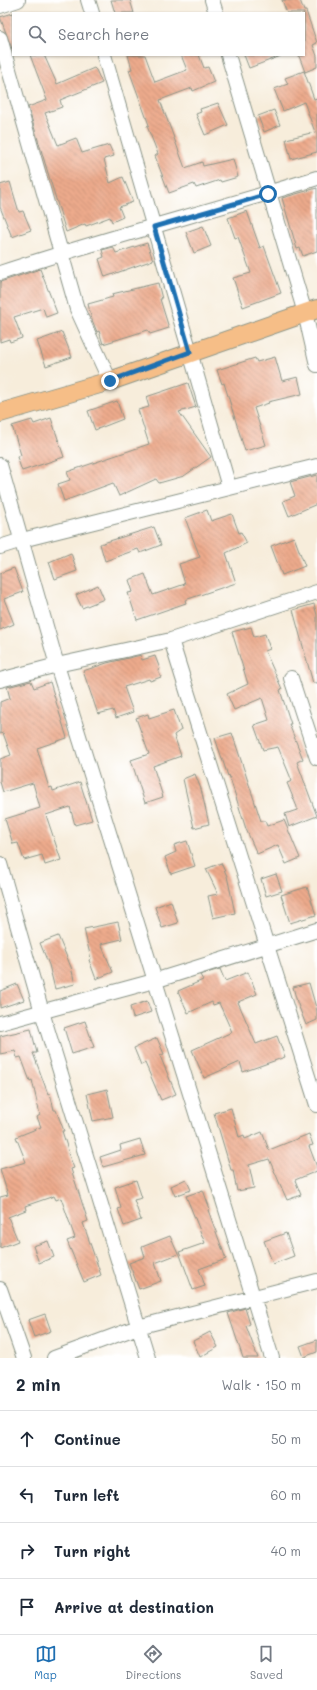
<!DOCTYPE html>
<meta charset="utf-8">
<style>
:root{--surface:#fff;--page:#f6f6f7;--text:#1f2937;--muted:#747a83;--line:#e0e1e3;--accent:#1f6fb2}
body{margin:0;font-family:Mali,sans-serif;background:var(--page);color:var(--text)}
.stop{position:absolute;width:12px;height:12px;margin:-9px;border:3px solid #1f6fb2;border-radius:50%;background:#fff}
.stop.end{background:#1f6fb2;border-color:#fff;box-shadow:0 1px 4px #0008}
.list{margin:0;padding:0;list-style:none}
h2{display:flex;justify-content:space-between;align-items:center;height:52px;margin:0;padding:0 16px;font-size:17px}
h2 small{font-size:13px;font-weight:400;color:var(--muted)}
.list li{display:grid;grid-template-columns:26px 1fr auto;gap:12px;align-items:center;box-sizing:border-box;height:56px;padding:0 16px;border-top:1px solid var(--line)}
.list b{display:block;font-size:15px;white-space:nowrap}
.list em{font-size:13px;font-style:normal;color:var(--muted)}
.icon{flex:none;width:22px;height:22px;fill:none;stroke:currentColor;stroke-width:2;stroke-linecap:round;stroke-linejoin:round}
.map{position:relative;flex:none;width:317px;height:1358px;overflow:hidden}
.search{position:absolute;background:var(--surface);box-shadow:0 1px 3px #0004;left:12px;right:12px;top:12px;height:44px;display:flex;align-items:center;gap:10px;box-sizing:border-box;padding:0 14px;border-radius:0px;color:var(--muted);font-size:15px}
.sheet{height:276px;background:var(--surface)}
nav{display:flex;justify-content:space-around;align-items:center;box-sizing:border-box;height:56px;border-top:1px solid var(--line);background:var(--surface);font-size:11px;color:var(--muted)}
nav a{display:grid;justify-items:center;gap:2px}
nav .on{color:var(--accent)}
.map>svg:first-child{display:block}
.building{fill:url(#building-back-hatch)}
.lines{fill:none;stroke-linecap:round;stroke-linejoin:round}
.minor-casing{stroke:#8b9588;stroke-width:16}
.major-casing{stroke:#8b9588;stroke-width:20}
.minor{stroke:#fff;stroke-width:14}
.major{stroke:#f6be87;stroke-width:18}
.route{stroke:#1f6fb2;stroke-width:5}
</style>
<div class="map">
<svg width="317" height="1358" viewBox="0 0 317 1358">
<defs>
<pattern id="building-back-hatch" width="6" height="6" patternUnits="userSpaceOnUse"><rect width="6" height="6" fill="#edaa8c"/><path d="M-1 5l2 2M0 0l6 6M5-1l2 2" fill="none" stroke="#bf8c73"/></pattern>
</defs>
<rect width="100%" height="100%" fill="#fff"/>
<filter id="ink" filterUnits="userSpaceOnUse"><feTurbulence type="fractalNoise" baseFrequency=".025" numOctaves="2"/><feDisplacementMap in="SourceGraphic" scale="8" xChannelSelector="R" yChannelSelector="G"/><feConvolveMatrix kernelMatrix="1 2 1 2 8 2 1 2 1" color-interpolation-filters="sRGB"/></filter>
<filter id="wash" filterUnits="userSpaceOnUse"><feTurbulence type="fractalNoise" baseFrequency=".012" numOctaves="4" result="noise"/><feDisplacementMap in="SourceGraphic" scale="16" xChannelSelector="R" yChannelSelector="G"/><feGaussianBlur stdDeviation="0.9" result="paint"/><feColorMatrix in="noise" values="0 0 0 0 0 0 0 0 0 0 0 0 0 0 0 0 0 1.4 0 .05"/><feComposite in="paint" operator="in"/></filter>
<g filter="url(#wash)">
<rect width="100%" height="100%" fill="#f7eddb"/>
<g id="blocks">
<path class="building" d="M111 0H130L134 13H115Z
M282 0H300L304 11H306L317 43 313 45 317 56V67L305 72 299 56 304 55V13H287Z
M13 13V49H12L0 17Z
M30 55H44L57 84 94 68 96 70 102 83 60 100 62 107 45 113 58 145 76 138 82 153 109 145 114 156 104 159 110 183 123 177 133 202 119 207 123 217 112 222 110 217 86 226 85 224 66 232 28 107 47 100Z
M128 55H145L155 82 187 70 181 55H199L204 68 208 67 214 82 193 91 192 88 160 100 185 168 202 162 203 166 233 159 238 177 221 182 220 180 196 188 194 184 169 193 155 156 158 154 147 126 149 125 129 70 132 69Z
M244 55H281V56L249 68Z
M304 71 314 99 317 98V152L291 159 286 139 315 132 304 102 283 111 274 89 288 84 285 78Z
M218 103 228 125 205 135 196 114 201 112 200 109Z
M274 110 280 125 264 132 258 116Z
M10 182 19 212 23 211 31 230 12 237 0 207V185Z
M317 188V251L303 256 300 248 297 249 282 198Z
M247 211 260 248 264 246 281 293 243 307 233 278 251 273 238 237 235 238 228 218Z
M203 226 211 246 194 253 186 232Z
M147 243 153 260 105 277 99 259 104 257 102 250 113 247 116 253Z
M40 269 57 313 46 317 43 308 14 317 22 338 10 342 9 339 0 342V282Z
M158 283 162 299H160L169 328 150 334 148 330 103 344 99 331 97 332 92 320 88 304 113 297 112 294Z
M62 332 72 357 46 366 37 341Z
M275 357 282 381 298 377 302 394 268 402 269 403 254 408 266 445 245 451 224 383 222 384 217 370 255 358 257 362Z
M188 383 196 407 179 412 211 457 184 476 159 483 156 479 119 496 113 483 64 501 58 484 70 480 67 472 149 444 138 410 149 407 146 397Z
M117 401 123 419 95 430 88 411Z
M51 418 64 457 22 471 17 457 21 455 12 426 32 420 34 424Z
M317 475V504L289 516 283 501 295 496 290 482Z
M207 510 211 521 232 514 239 533 241 532 247 543 226 553 236 583 185 600 186 603 137 620 128 593 133 592 129 580 145 574 153 595 185 584 179 564 200 557 185 518Z
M154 527 161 545 140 553 138 549 105 561 100 544Z
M294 537 305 566 282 575 271 546Z
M71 553 77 571 55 579 49 562Z
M14 568 23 592 4 599 14 624 0 630V573Z
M98 585 104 599 82 608 76 595Z
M314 604 317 615V683H313L293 610Z
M251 627 254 637 265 634 270 649 265 651 282 689 280 690 291 724H289L303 759 297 762 317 816 289 827 285 814 297 810V807L287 783 292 781 278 747 263 750 254 725 269 720 262 698 234 710 227 694 248 684 232 632Z
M141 655 142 660 155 656 160 669 158 670 161 677 150 681 149 679 124 687 133 712 116 718 113 710 98 714 83 671 107 663Z
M31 681 34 688 50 682 67 738 37 748 49 788 52 787 53 791 80 782 92 820 75 825 70 807 46 815 61 860 45 865 42 855 24 860 18 843 13 844 5 819 40 808 33 783 3 792 0 782V759L11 755 3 733 0 734V702L10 698 7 687Z
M174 710 181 730 174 735 181 756 153 766 163 797 145 803 131 760 149 754 136 718 148 714 149 718Z
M232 733 261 821H265L267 826 284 820 300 858 286 864 278 845 257 854 246 829 229 775 228 776 215 738Z
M195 774 201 789 209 824 194 828 183 779Z
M187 841 195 866 171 874 165 857 176 852 174 845Z
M221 863 227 876 235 913 213 918 208 896 218 894 206 869Z
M276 874 282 891 266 896 261 879Z
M307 887 316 915 290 923 281 895Z
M171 901 178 923 162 928 155 907Z
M118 922 122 939 101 944 113 972 96 979 89 960 91 959 84 929Z
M58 936 71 967 75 984 55 989 49 965 40 943Z
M220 969 225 981 248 972 257 994 238 1002 256 1044 277 1036 285 1057 243 1072 240 1062 204 1078 192 1050 232 1032 219 1003 213 1005 212 1002 188 1013 178 991 203 980 200 975Z
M309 983 317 1011V1020L306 1025 297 1002 293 987Z
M17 984 24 1000 0 1008V991Z
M147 1001 151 1012 133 1018 130 1007Z
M85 1021 94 1047 72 1054 64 1028Z
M31 1029 37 1053H33L48 1094 50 1093 54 1110H56L64 1131H62L69 1153H68L74 1168 71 1169 88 1221 83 1223 101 1275 84 1282 67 1241 75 1238 61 1198 56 1200 54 1196 25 1206 26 1210 8 1217 18 1241 0 1248V1197L8 1195 0 1169 26 1162 16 1137 41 1127 37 1117 40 1115 32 1080 30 1081 21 1057 17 1058 15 1051 0 1054V1036Z
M157 1038 164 1054 160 1056 176 1094 161 1100 145 1063 141 1065 134 1048Z
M107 1089 113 1117 93 1121 87 1094Z
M231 1108 239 1137 244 1135 245 1139 262 1132 269 1150 309 1134 313 1145 309 1146 317 1167V1171L295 1180 301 1195 287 1200 269 1159 249 1165 254 1188 237 1191 233 1170H231L214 1113Z
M140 1139 145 1155 103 1167 100 1157 121 1150 120 1145Z
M186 1179 191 1190 175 1196 171 1186Z
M136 1180 142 1198 134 1200 141 1220 124 1226 118 1209 121 1208 115 1187Z
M203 1190 210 1209 208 1210 226 1259 199 1269 205 1286 193 1290 179 1252 205 1243 186 1196Z
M286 1233 294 1256 273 1264 264 1241Z
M170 1236 178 1254 155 1263 161 1281 139 1289 129 1263 145 1257 142 1247Z
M48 1241 54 1257 39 1263 33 1246Z
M245 1308 250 1324 246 1326 258 1358H243L228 1313Z
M45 1314 51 1331 34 1337 28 1320Z
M210 1332 218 1347 200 1357 193 1341Z
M317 1340V1352L304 1357 300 1346Z"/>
</g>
</g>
<g filter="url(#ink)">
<use href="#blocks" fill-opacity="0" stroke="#8b9588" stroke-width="1"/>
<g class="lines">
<g class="minor-casing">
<path id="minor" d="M88 0 92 13
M212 0 216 13
M0 6 18 0
M0 38 77 309 110 381
M104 55 229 487
M228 55 305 313 317 365
M0 273C105 238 212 211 317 178
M0 465 57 665 272 1358
M0 547 22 540 317 466
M171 640 317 1105
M291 678 317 758
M0 680 57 665 171 640 317 592
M0 864 42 1012 148 1358
M0 1023 154 981 317 930
M0 1289 24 1358
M54 1358 138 1327 317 1281"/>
</g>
<g class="major-casing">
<path id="major" d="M0 413 110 381 317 309"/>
</g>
<use href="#minor" class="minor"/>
<use href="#major" class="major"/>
</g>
</g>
<g class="lines" filter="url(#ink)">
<path class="route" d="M110 381 190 352 154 227 268 194"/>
</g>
</svg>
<div class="stop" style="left:268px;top:194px"></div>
<div class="stop end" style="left:110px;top:381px"></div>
<div class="search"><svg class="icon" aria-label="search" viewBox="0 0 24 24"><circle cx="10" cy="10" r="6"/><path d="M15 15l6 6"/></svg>Search here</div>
</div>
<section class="sheet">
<h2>2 min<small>Walk · 150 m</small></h2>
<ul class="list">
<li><svg class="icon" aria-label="ahead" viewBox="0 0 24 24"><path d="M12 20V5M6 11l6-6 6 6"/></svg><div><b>Continue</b></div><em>50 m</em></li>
<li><svg class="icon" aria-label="left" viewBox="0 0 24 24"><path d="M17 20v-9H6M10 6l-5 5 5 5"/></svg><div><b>Turn left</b></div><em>60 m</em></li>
<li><svg class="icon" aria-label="right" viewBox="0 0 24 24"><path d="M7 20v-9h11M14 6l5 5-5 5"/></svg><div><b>Turn right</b></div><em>40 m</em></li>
<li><svg class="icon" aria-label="arrive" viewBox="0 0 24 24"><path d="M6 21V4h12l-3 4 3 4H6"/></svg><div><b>Arrive at destination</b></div></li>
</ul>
</section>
<nav>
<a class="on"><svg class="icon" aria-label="map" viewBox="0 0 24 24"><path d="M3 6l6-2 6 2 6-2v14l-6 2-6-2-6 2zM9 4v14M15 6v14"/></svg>Map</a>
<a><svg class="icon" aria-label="directions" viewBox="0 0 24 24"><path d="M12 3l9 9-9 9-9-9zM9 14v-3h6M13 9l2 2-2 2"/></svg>Directions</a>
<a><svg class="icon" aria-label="saved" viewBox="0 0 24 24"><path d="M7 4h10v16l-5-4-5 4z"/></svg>Saved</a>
</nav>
